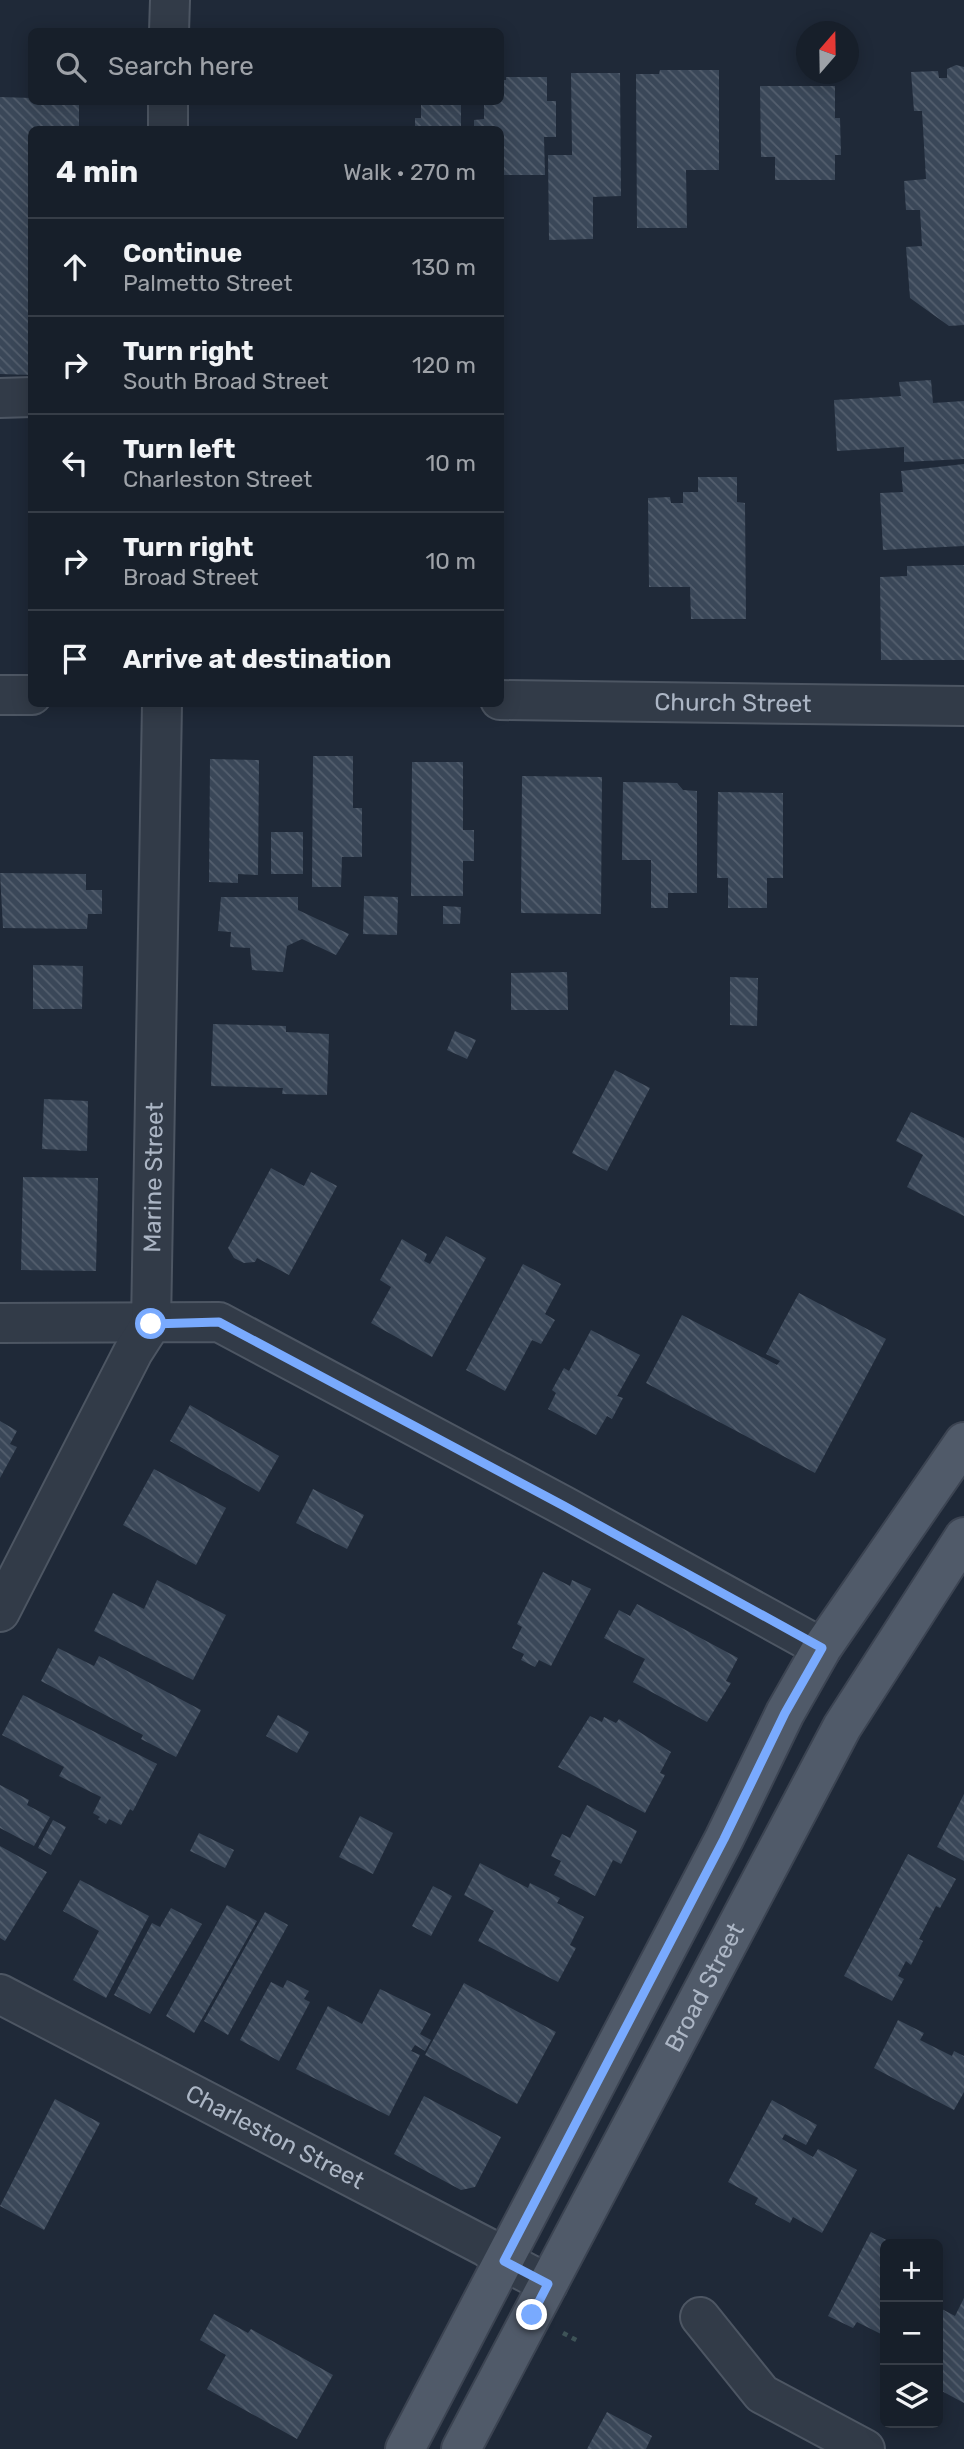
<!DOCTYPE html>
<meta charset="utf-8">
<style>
:root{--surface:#171f2a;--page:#242c36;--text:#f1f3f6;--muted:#9ea2a8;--line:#363d47}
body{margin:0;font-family:Rubik,sans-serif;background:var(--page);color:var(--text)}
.controls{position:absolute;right:21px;bottom:21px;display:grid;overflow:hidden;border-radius:10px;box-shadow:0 4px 18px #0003}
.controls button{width:63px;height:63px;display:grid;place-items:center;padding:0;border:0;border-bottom:2px solid var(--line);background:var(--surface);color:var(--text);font:35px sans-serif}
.compass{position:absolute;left:796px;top:21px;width:63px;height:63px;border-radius:50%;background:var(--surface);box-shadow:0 4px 18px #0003;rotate:20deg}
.stop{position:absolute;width:21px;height:21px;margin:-16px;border:5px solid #79aafe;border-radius:50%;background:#fff}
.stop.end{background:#79aafe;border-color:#fff;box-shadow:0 2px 7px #0008}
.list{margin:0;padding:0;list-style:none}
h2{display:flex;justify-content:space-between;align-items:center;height:91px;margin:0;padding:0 28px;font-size:30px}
h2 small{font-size:23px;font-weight:400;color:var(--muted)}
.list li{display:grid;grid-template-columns:46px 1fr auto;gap:21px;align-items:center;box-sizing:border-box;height:98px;padding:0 28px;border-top:2px solid var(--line)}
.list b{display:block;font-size:26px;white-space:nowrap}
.list p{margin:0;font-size:23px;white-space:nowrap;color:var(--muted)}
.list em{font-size:23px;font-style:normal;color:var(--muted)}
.icon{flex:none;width:38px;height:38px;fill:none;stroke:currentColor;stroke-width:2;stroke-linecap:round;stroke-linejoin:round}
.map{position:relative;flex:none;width:964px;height:2449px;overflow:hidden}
.search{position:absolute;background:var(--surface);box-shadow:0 4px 18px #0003;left:28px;top:28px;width:476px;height:77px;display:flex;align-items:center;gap:18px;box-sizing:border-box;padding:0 24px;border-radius:10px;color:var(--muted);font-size:26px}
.panel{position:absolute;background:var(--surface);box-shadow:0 4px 18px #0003;left:28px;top:126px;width:476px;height:581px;border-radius:10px}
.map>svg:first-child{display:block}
.building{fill:url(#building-back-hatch)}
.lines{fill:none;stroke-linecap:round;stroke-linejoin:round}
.minor-casing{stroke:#4d5663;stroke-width:42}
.major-casing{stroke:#3c4452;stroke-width:42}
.path{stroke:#3e5357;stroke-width:4.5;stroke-dasharray:5 5;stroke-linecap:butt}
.minor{stroke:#323b48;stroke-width:38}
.major{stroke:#505a69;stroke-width:38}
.route{stroke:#79aafe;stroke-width:9}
.labels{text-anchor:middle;stroke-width:6;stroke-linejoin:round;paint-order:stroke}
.street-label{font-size:24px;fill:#acb6c5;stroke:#18202d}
</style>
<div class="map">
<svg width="964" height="2449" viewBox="0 0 964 2449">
<defs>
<pattern id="building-back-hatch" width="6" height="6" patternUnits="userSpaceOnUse" patternTransform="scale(1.75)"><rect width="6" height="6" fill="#3a4758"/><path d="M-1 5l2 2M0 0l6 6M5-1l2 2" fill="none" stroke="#545f6e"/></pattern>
</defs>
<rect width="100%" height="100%" fill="#1f2938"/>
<path class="building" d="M956 65 964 67V325L949 326 910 298 906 247 922 246 920 210H906L904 181 926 179 922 111H914L911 72 938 71 939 78H947V69Z
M660 70H719V170H686L687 228H637L636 74H659Z
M571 73H620L621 196 593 197V239L549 240 548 155H572Z
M506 77H547V101H556V137H544L545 175H500V130H474V120L484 119V102H500V80H506Z
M760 86H835V118H840L841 155H835V180H775V157H761Z
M0 97 32 98V102H79V130H32V375L0 374Z
M421 102H461V130H415V118H421Z
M931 380 933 403 964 401V459L904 462V447L837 451 834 400 901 396 899 382Z
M964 464V546L883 550 880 493 903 492 901 471Z
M698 477H737V502L745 503 746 619H691L690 587H649L648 498 670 497 671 503H683V492H698Z
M964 565V660H881L880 577 907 576V566Z
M313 756H353V808H362V857H342L341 887H312Z
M210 759 259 760 258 875 238 874V883L209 882Z
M412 762H463V830H474V861H463V896H411Z
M522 776 602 777 601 914 521 913Z
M623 782 677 783 683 790 697 791V893H668V908H651V860H622Z
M718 792 783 793V878H767V908H728V878H717Z
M271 832H303V874H271Z
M0 873 86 874V890H102V914H88L87 929 3 928Z
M364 896 398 897 397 935 363 934Z
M221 897H298V910L349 934 336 955 302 939 287 946 283 972 252 970 250 948 230 947 231 932 218 931Z
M443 906 461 907 460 924H443Z
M33 965 83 966 82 1009H33Z
M567 972 568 1010H511V973Z
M730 977 758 978 757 1026 730 1025Z
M213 1024 286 1026V1032L329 1034 327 1095 282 1094 283 1088 211 1086Z
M455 1031 476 1040 467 1059 447 1050Z
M615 1070 650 1088 607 1171 572 1153Z
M44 1099 88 1101 87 1151 42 1149Z
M911 1112 964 1138V1216L907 1187 923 1155 896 1141Z
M271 1168 304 1186 311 1172 337 1186 289 1275 257 1258 255 1262 244 1263 234 1258 228 1248Z
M23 1177 98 1178 96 1271 21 1270Z
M446 1236 486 1258 432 1357 371 1323 391 1287 380 1280 402 1239 427 1254 424 1261 430 1264Z
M523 1264 561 1284 545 1314 555 1320 541 1344 532 1340 505 1391 466 1370Z
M799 1293 886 1339 815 1473 646 1383 682 1315 777 1365 780 1361 766 1354Z
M591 1330 640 1355 617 1396 623 1398 612 1419 607 1416 596 1435 548 1409 556 1393 552 1390 564 1368 569 1371Z
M190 1405 279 1456 259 1492 170 1441Z
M0 1421 17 1431 10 1444 17 1447 0 1478Z
M154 1469 226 1508 196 1565 123 1525Z
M313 1489 364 1515 347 1549 296 1523Z
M543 1572 570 1586 572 1580 591 1589 551 1666 539 1660 535 1667 521 1660 524 1654 512 1648 522 1627 517 1624Z
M157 1580 226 1615 193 1680 94 1631 113 1593 144 1609Z
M637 1604 738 1658 726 1681 731 1683 707 1722 633 1682 645 1659 604 1638 619 1610 630 1616Z
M58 1648 94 1666 99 1656 201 1710 176 1757 141 1739 143 1735 41 1681Z
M23 1695 157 1764 133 1811 130 1809 121 1825 109 1819 106 1824 98 1819 100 1817 93 1813 101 1797 59 1776 64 1767 2 1735Z
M278 1715 309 1732 297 1753 266 1736Z
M590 1716 602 1722 604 1717 616 1723 619 1719 671 1752 660 1773 665 1775 645 1813 558 1767Z
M0 1785 29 1800 27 1805 50 1817 34 1846 0 1828Z
M964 1794V1861L937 1847Z
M587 1805 637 1831 621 1864 613 1860 595 1896 554 1875 561 1861 551 1856 562 1834 570 1838Z
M360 1816 393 1833 373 1874 339 1857Z
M53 1820 66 1827 51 1855 38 1848Z
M199 1833 234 1850 225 1868 190 1851Z
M0 1846 47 1872 5 1941 0 1938Z
M908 1854 956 1879 940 1908 936 1906 919 1939 923 1941 911 1965 906 1961 898 1976 904 1979 892 2001 844 1976Z
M480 1863 528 1888 530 1883 560 1898 557 1903 584 1917 570 1945 576 1948 558 1982 478 1941 494 1911 464 1895Z
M80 1880 149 1916 106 1998 73 1980 99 1931 63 1911Z
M433 1886 452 1896 431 1936 412 1926Z
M227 1905 257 1921 194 2033 166 2016Z
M171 1908 202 1924 150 2014 114 1995 152 1923 160 1927Z
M265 1912 288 1925 228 2035 204 2021Z
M287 1980 309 1991 304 1999 310 2002 279 2061 240 2040 271 1982 283 1988Z
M464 1983 556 2032 517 2104 425 2055Z
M380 1989 431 2014 420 2034 431 2040 425 2051 415 2045 411 2051 420 2055 389 2116 296 2069 328 2006 362 2024Z
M898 2020 924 2033 920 2040 952 2056 954 2051 964 2056V2092L954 2110 874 2068Z
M424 2096 501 2137 475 2187 461 2190 394 2154Z
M55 2099 100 2123 44 2230 0 2206Z
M772 2100 817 2125 806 2145 785 2134 782 2139 813 2157 818 2149 857 2170 822 2233 793 2217 790 2223 755 2204 758 2198 728 2182Z
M871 2232 894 2244H885V2336L857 2322 853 2328 828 2316Z
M964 2298V2403L938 2389 942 2375 938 2373V2307L955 2316Z
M214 2314 248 2333 251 2329 333 2375 297 2439 207 2389 226 2355 200 2340Z
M607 2412 652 2436 646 2449H587Z"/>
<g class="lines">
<g class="minor-casing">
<g id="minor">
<path d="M169 32 170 0"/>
<path d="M168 130V102"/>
<path d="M0 398 32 397"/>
<path d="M0 695H32"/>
<path id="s1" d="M500 700 964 706"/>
<path d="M0 1323 219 1322 564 1506 822 1648"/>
<path id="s2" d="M0 1612 133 1352 151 1324 162 704"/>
<path id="s3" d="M0 1994 486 2247 504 2261 548 2284"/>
<path d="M700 2317 762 2394 865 2449"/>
</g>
</g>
<g class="major-casing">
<g id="major">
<path d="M405 2449 724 1839 785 1713 822 1648 964 1442"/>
<path id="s4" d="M461 2449 842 1727 964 1537"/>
</g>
</g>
<path class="path" d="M563 2333 578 2341"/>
<use href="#minor" class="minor"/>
<use href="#major" class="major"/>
</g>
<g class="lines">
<path class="route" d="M151 1324 219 1322 564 1506 822 1648 785 1713 724 1839 504 2261 548 2284 532 2315"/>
</g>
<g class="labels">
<g class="street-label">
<text dy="8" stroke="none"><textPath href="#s1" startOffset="233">Church Street</textPath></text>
<text dy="8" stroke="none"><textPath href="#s2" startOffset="472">Marine Street</textPath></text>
<text dy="8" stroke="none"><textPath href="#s4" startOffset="522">Broad Street</textPath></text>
<text dy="8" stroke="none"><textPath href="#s3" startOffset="310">Charleston Street</textPath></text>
</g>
</g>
</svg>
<div class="controls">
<button>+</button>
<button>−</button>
<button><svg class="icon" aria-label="layers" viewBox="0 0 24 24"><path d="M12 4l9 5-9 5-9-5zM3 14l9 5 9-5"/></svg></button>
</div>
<svg class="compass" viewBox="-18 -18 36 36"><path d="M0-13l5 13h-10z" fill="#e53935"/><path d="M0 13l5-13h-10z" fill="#9ea2a8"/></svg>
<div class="stop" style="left:151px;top:1324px"></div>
<div class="stop end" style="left:532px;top:2315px"></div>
<div class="search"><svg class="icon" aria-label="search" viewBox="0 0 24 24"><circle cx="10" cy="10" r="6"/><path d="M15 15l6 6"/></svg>Search here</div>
<section class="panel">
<h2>4 min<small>Walk · 270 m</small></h2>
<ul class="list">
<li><svg class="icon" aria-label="ahead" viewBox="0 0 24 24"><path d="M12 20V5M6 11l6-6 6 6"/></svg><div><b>Continue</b><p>Palmetto Street</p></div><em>130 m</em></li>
<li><svg class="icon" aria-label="right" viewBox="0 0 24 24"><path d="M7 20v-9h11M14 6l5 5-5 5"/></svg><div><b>Turn right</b><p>South Broad Street</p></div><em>120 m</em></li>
<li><svg class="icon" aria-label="left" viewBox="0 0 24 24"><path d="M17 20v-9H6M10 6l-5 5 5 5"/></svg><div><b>Turn left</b><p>Charleston Street</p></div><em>10 m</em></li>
<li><svg class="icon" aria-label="right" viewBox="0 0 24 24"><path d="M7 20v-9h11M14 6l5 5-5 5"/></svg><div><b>Turn right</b><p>Broad Street</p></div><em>10 m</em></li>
<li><svg class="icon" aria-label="arrive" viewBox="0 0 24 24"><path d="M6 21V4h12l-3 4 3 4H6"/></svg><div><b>Arrive at destination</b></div></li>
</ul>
</section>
</div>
